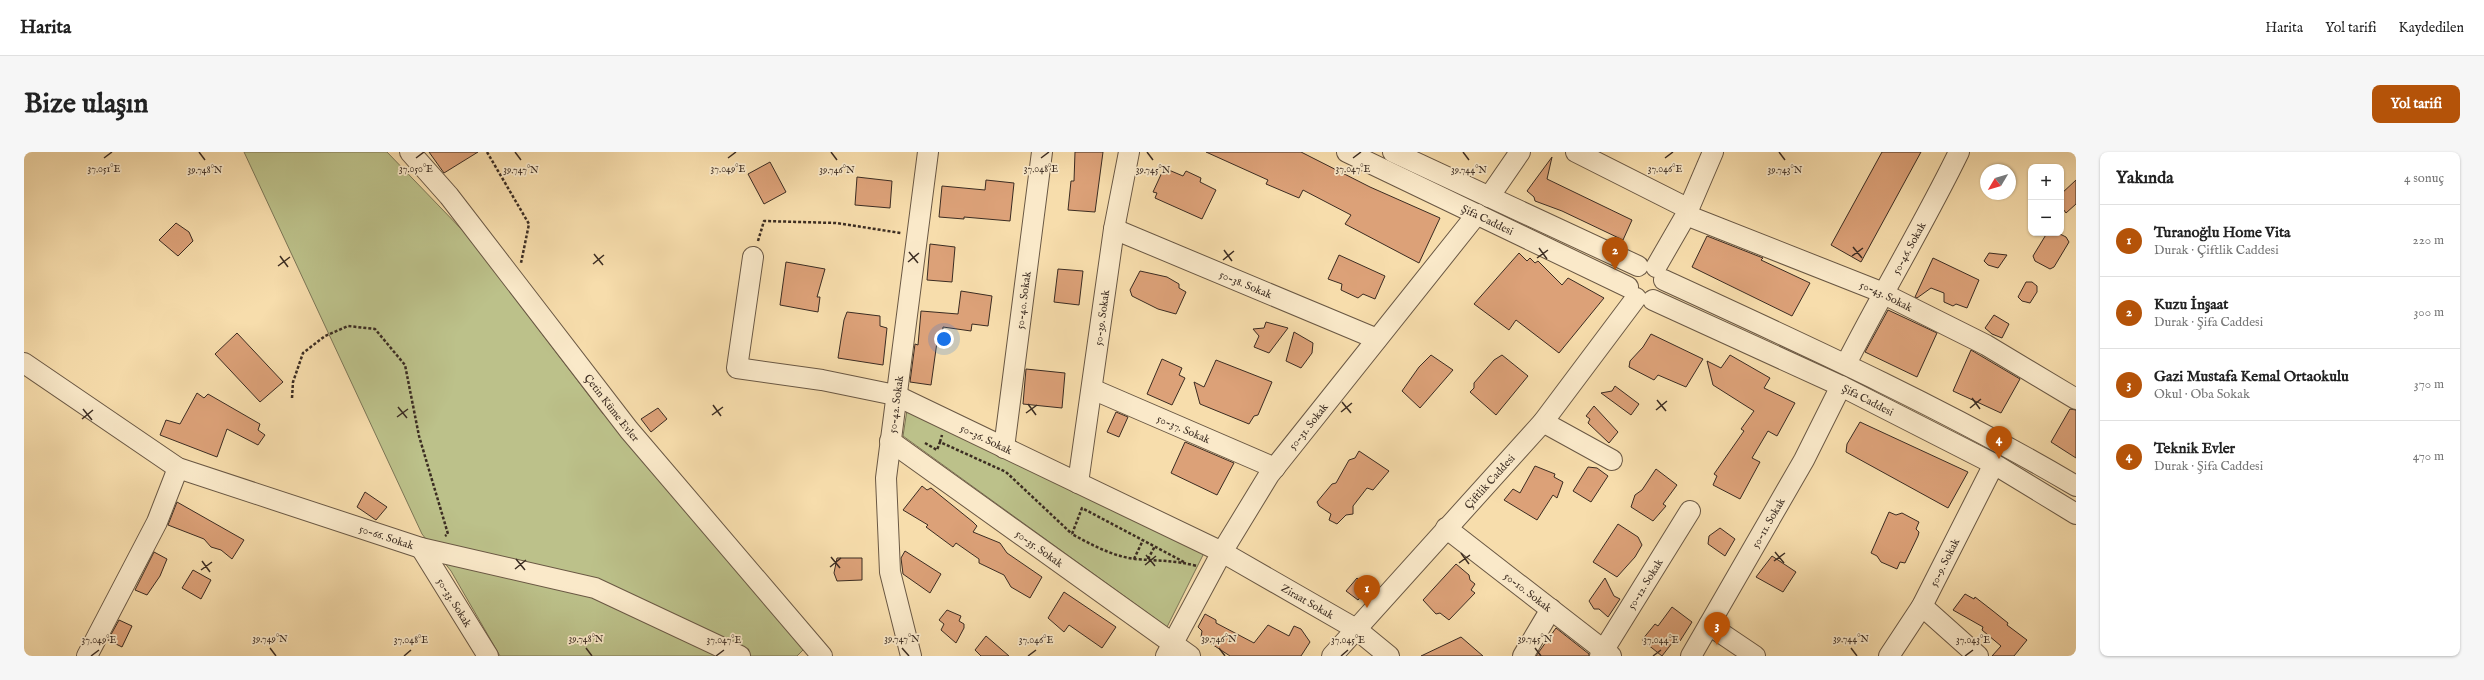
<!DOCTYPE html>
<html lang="tr">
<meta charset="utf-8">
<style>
:root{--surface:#fff;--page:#f6f6f6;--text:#222;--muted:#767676;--line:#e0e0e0;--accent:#b45309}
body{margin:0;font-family:"IM FELL English",serif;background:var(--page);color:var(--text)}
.controls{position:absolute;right:12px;top:12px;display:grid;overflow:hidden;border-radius:8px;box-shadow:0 1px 3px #0004}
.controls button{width:36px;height:36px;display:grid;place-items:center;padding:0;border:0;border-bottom:1px solid var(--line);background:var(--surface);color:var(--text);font:20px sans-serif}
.compass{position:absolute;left:1956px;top:12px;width:36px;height:36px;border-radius:50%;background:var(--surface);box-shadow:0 1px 3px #0004;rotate:232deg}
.you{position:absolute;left:920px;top:187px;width:14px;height:14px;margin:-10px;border:3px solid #fff;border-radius:50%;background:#1a73e8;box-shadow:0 0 0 6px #1a73e833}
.badge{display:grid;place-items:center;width:26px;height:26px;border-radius:50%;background:var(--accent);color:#fff;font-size:13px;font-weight:700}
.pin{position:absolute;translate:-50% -33px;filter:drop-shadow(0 1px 2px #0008)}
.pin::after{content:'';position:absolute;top:21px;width:14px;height:12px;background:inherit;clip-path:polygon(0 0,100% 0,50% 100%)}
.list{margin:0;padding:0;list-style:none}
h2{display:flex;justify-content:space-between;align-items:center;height:52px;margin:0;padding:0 16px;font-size:17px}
h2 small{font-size:13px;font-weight:400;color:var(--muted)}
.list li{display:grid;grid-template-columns:26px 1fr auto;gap:12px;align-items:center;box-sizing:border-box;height:72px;padding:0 16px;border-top:1px solid var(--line)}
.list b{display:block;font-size:15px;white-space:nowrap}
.list p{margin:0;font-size:13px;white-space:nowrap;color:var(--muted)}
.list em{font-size:13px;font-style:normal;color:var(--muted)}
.map{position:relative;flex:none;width:2052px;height:504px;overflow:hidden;border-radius:8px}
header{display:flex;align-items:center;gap:24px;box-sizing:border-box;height:56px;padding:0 20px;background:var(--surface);border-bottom:1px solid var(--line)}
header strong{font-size:19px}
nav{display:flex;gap:22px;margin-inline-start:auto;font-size:14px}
.intro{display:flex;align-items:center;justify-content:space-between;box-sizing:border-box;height:96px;padding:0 24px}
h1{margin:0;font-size:28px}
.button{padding:10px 18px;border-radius:8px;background:var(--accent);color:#fff;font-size:14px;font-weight:700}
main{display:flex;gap:24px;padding:0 24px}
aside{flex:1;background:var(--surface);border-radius:8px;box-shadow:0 1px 3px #0004}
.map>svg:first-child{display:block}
.green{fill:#bcc18a;stroke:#7c7656}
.building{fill:#dca178;stroke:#3b2c22}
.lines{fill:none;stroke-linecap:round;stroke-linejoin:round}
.minor-casing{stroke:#6a5844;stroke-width:22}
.path{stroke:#3b2c22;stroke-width:2.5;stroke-dasharray:3 2;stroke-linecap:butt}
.minor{stroke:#fae9c9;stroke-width:20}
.ticks{fill:none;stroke:#3b2c22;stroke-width:1.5}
.labels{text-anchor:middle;stroke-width:3.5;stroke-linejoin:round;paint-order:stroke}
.street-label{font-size:11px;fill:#3b2c22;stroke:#fae9c9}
.ticks-label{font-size:10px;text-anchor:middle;fill:#3b2c22;stroke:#fae9c9;stroke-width:3.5;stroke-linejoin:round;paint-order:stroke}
</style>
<header>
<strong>Harita</strong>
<nav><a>Harita</a><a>Yol tarifi</a><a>Kaydedilen</a></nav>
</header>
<div class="intro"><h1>Bize ulaşın</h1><a class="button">Yol tarifi</a></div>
<main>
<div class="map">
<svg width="2052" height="504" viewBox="0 0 2052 504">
<rect width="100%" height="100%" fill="#f7ddac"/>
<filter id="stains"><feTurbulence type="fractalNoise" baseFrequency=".005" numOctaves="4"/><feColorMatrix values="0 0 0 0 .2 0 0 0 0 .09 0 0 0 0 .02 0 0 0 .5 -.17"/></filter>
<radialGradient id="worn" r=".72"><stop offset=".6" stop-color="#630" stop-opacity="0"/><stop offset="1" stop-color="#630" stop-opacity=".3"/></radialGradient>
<path class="green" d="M220 0H363L442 82 579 262 596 256 781 496 773 504H476L427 419 398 382Z
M883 258 1181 399 1143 475 879 284Z"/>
<path class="building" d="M405 0H454L420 21Z
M1051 0H1079L1071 60 1044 58 1047 29H1050Z
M1182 0H1277L1346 35 1416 66 1395 111 1321 72 1327 63 1279 38 1275 46 1242 32 1244 28Z
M1858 0H1897L1837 110 1807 93Z
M1528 5 1523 27 1608 68 1599 88 1538 59 1511 49 1510 45 1503 39Z
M746 10 762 40 740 52 724 22Z
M1140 16 1159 24 1162 19 1177 26 1176 30 1192 38 1178 67 1131 46 1133 41 1129 40Z
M833 25 868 29 866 56 831 53Z
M962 28 990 31 986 69 940 65V67L915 65 918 34 961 38Z
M2052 28V52L2042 61 2037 54V42Z
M152 71 165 80 169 89 154 104 135 88Z
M2023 81H2034L2042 85 2045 90 2030 115 2026 117 2011 109 2009 104Z
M1683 84 1739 106 1737 108 1786 131 1768 164 1668 115Z
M906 92 931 95 928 130 903 128Z
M1495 101 1503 109 1506 106 1511 111 1514 109 1538 133 1544 126 1580 146 1535 201 1492 168 1485 178 1450 152Z
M1965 101 1983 103 1974 116 1964 113 1960 109Z
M1315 103 1361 124 1351 147 1339 142 1334 146 1317 138 1318 132 1304 127Z
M1909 106 1955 128 1943 156 1932 152 1929 154 1920 150V141L1907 136 1893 146 1891 145Z
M762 110 801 117 793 145H796L794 160 756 153Z
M1034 117 1059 119 1055 153 1030 150Z
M1116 119 1143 125 1155 132V136L1162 140 1152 162 1134 157 1108 144 1106 138Z
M2002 130H2008L2013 134V140L2006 151 1998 149 1994 145Z
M937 139 968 144 964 174 948 172 947 179 919 175 918 190H913L907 233 886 230 891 192 894 193 897 159 934 162Z
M1864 158 1913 181 1893 225 1841 200Z
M823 160 856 164V174L863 176 859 213 814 206 820 168Z
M1970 163 1985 172 1978 186 1968 182 1961 176Z
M1242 170 1264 176 1245 201 1230 195 1235 184 1229 177 1240 176Z
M1270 180 1289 191 1288 201 1277 216 1262 209Z
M213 181 259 230 236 250 191 202Z
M1627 182 1679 207 1662 235 1634 223 1630 228 1605 215 1606 209 1619 195Z
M1947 198 1996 227 1977 261 1929 239Z
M1407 203 1429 218 1396 256 1378 239 1395 215Z
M1478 203 1504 224 1472 263 1446 240 1450 236V231L1470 208Z
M1706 203 1746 226 1740 236 1771 251 1753 284 1744 279 1728 306 1736 310 1716 347 1689 333 1693 324 1690 322 1720 279 1717 277 1730 259 1689 233 1683 209 1697 216Z
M1138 207 1158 216 1155 223 1161 226 1148 253 1123 242Z
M1192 208 1248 230 1234 263 1230 264 1225 272 1176 252 1170 230 1180 235Z
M1002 217 1041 221 1038 256 999 252Z
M1591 234 1615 252 1607 263 1577 241 1588 239Z
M173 241 180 246 184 242 236 272 234 278 241 283 234 293 203 277 193 305 136 283 142 268 156 272Z
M1570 254 1594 280 1585 291 1564 271 1566 267 1562 264Z
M634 256 643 267 627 280 617 267Z
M2046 257 2052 258V306L2027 290Z
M1092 260 1104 265 1095 285 1083 280Z
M1836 270 1944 320 1924 356 1822 300 1823 292Z
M1161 290 1210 311 1193 343 1147 321Z
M1335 299 1365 319 1349 338 1343 336 1329 354V362L1322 363 1313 372 1305 368 1307 362 1295 354 1293 350 1308 332 1312 331 1325 308 1331 306Z
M1511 314 1531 322 1530 325 1539 330 1533 346 1529 343 1513 368 1480 348 1489 337 1496 341Z
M1564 315 1573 316 1584 324 1567 350 1549 339Z
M1632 317 1653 333 1639 352 1642 354 1629 369 1607 355 1611 343 1618 338Z
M898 334 903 338 907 336 949 370 953 374 949 380 976 391 983 401 1018 425 1006 446 987 435 980 423 955 411V407L932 391 929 395 902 375 904 373 879 358Z
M341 340 363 355 352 368 333 355Z
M153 350 220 388 208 407 197 398 187 395 180 387 144 373Z
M1865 360 1872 363 1878 361 1895 370 1892 377 1895 380 1894 384 1881 411 1876 410 1873 417 1857 410 1853 404 1847 401Z
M1594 372 1614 385 1618 393 1611 405 1593 425 1569 410Z
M1696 376 1711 387 1701 404 1684 392 1685 384Z
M881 399 917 422 906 441 879 422 877 406Z
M130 400 143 407 136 424 123 443 111 438Z
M1748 404 1772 420 1759 440 1732 425Z
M813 406H838V428L813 429 810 421Z
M1432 412 1445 423 1446 428 1451 432 1447 438 1451 441 1425 468 1416 461 1412 462 1399 448Z
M169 418 187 428 177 447 158 436Z
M1333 426 1344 436 1334 448 1322 439Z
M1581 426 1590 444 1596 447 1584 465 1575 457H1570L1565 449Z
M1040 440 1092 475 1078 496 1045 473 1040 480 1024 466Z
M1941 442 1950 447 1951 445 1969 459 1984 471 1983 473 2003 488 1990 504H1968L1977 494 1958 478 1959 475 1929 458Z
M1648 455 1668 470 1656 489 1652 486 1638 504 1618 488 1631 472 1634 474Z
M923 458 937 464 935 469 940 472V476L932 491 917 478 920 472 915 468Z
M1181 462 1192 468V471L1230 491 1244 473 1265 484 1270 474 1277 477 1286 490 1277 504H1206L1177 485 1178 479 1174 475Z
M95 468 108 474 98 495 84 488Z
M1532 476 1565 502V504H1512Z
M962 484 985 504H957L951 498Z
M1437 485 1459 504H1397Z"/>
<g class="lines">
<g class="minor-casing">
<g id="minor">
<path id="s1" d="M386 0 425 44 605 278 798 504"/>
<path id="s2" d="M1323 0 1604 135"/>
<path d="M1369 0 1614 114"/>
<path d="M1552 0 1665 57"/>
<path d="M1465 45 1496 0"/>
<path id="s3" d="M1662 63 1852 138 1962 193 2052 247"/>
<path id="s4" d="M1090 77 1353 187"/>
<path id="s5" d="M729 105 713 216 798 228 871 243 1198 400 1332 477 1365 504"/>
<path d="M1632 115 1662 63 1689 0"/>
<path d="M1640 128C1779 192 1920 256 2052 334"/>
<path id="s6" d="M1629 148 1817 234 1970 312 2052 362"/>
<path id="s7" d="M0 211 154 316 397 396 571 436 716 504"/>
<path id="s8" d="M1822 212C1858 141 1900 72 1935 0"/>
<path id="s9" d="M1068 237 1251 316"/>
<path d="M1519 270 1588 308"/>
<path id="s10" d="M866 289 1166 504"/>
<path id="s11" d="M980 296 1018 0"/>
<path id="s12" d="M1054 331 1090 77 1105 0"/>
<path id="s13" d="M1422 376 1587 504"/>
<path id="s14" d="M397 396 464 504"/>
<path d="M1898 454 1954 504"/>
<path d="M1685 473 1731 504"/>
<path d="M63 504 133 370 154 316"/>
<path id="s15" d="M887 504 866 420 862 326 904 0"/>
<path id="s16" d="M1142 504 1198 400 1245 323 1453 62"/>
<path id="s17" d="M1308 504 1519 270 1612 146"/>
<path d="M1499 504 1527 457"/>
<path id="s18" d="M1576 504 1666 359"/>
<path id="s19" d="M1667 504 1780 308 1817 234"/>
<path id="s20" d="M1865 504 1898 454 1970 312"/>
</g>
</g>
<path class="path" d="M463 0 505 72 497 111
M734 89 740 69 812 71 877 81
M268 246 269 230 279 201 301 184 324 174 351 177 381 213 395 284 424 382 421 384
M916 290 918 283
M901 291 913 298 916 290 982 320 1048 382
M1110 407 1119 388
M1124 407 1131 394
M1160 410 1058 356 1048 382C1068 393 1088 404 1111 407 1134 409 1149 408 1173 414"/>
<use href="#minor" class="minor"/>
</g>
<path class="ticks" d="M175 0 181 8M491 0 497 8M807 0 813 8M1123 0 1129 8M1439 0 1445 8M1755 0 1761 8M80 6 88 0M392 6 400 0M704 6 712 0M1017 6 1025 0M1329 6 1337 0M1641 6 1649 0M1829 95 1838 106M1515 96 1523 107M1200 98 1208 109M885 100 894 111M570 102 579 113M256 104 264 115M1828 104 1839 96M1513 106 1524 98M1199 108 1210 99M884 110 895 101M569 112 580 103M254 114 266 105M1948 246 1956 257M1633 248 1642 259M1318 250 1327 261M1004 252 1012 263M689 253 697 264M374 255 383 266M1946 256 1957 247M59 257 68 268M1632 258 1643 249M1317 260 1328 251M1002 261 1013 253M688 263 699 255M373 265 384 257M58 267 69 258M1751 400 1760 411M1437 401 1445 412M1122 403 1131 414M807 405 816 416M492 407 501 418M178 409 186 420M1750 409 1761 401M1435 411 1446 403M1121 413 1132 404M806 415 817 406M491 417 502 408M177 418 188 410M246 496 252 504M562 496 568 504M878 496 885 504M1195 496 1201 504M1511 496 1517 504M1827 496 1833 504M67 504 75 498M380 504 387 498M692 504 700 498M1004 504 1012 498M1317 504 1324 498M1629 504 1637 498M1941 504 1949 498"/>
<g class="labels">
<g class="street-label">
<text dy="4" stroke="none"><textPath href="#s2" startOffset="156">Şifa Caddesi</textPath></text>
<text dy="4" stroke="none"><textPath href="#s8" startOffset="132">50-46. Sokak</textPath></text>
<text dy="4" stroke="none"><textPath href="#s4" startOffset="143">50-38. Sokak</textPath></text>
<text dy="4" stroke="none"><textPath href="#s3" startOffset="216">50-43. Sokak</textPath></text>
<text dy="4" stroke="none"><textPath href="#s11" startOffset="149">50-40. Sokak</textPath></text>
<text dy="4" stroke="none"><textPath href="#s12" startOffset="167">50-39. Sokak</textPath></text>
<text dy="4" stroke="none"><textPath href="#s6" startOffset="237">Şifa Caddesi</textPath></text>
<text dy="4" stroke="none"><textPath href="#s15" startOffset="255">50-42. Sokak</textPath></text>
<text dy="4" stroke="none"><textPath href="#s1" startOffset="326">Çetin Küme Evler</textPath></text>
<text dy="4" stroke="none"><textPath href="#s16" startOffset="271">50-31. Sokak</textPath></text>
<text dy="4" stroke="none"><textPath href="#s9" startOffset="100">50-37. Sokak</textPath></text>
<text dy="4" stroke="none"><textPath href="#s5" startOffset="374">50-36. Sokak</textPath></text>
<text dy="4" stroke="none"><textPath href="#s17" startOffset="235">Çiftlik Caddesi</textPath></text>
<text dy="4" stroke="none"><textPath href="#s19" startOffset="154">50-11. Sokak</textPath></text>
<text dy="4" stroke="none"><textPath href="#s7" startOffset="406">50-66. Sokak</textPath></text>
<text dy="4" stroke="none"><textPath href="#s10" startOffset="184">50-35. Sokak</textPath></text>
<text dy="4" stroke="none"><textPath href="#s20" startOffset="109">50-9. Sokak</textPath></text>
<text dy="4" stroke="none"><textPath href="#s18" startOffset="85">50-12. Sokak</textPath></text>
<text dy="4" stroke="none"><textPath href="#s13" startOffset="104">50-10. Sokak</textPath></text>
<text dy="4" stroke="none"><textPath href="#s5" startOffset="734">Ziraat Sokak</textPath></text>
<text dy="4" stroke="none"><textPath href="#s14" startOffset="64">50-33. Sokak</textPath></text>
</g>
</g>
<g class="ticks-label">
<text x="80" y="20">37.051°E</text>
<text x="392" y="20">37.050°E</text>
<text x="704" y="20">37.049°E</text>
<text x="1017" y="20">37.048°E</text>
<text x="1329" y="20">37.047°E</text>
<text x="1641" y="20">37.046°E</text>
<text x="181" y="21">39.748°N</text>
<text x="497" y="21">39.747°N</text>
<text x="813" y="21">39.746°N</text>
<text x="1129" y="21">39.745°N</text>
<text x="1445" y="21">39.744°N</text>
<text x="1761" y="21">39.743°N</text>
<text x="246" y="490">39.749°N</text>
<text x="562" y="490">39.748°N</text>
<text x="878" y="490">39.747°N</text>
<text x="1195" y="490">39.746°N</text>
<text x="1511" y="490">39.745°N</text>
<text x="1827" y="490">39.744°N</text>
<text x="75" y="491">37.049°E</text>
<text x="387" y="491">37.048°E</text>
<text x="700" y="491">37.047°E</text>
<text x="1012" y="491">37.046°E</text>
<text x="1324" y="491">37.045°E</text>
<text x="1637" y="491">37.044°E</text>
<text x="1949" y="491">37.043°E</text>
</g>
<rect width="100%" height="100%" filter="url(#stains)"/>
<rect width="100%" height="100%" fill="url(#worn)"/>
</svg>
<div class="controls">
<button>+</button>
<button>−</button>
</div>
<svg class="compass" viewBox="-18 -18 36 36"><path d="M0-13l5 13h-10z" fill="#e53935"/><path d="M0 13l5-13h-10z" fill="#767676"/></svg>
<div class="you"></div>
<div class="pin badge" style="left:1343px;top:456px">1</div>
<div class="pin badge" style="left:1591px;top:118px">2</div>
<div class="pin badge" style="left:1693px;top:493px">3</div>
<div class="pin badge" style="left:1975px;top:307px">4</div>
</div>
<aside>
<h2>Yakında<small>4 sonuç</small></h2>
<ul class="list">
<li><span class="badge">1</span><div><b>Turanoğlu Home Vita</b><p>Durak · Çiftlik Caddesi</p></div><em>220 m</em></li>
<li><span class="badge">2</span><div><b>Kuzu İnşaat</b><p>Durak · Şifa Caddesi</p></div><em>300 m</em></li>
<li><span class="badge">3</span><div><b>Gazi Mustafa Kemal Ortaokulu</b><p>Okul · Oba Sokak</p></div><em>370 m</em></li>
<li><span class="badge">4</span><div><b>Teknik Evler</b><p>Durak · Şifa Caddesi</p></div><em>470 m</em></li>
</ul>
</aside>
</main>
